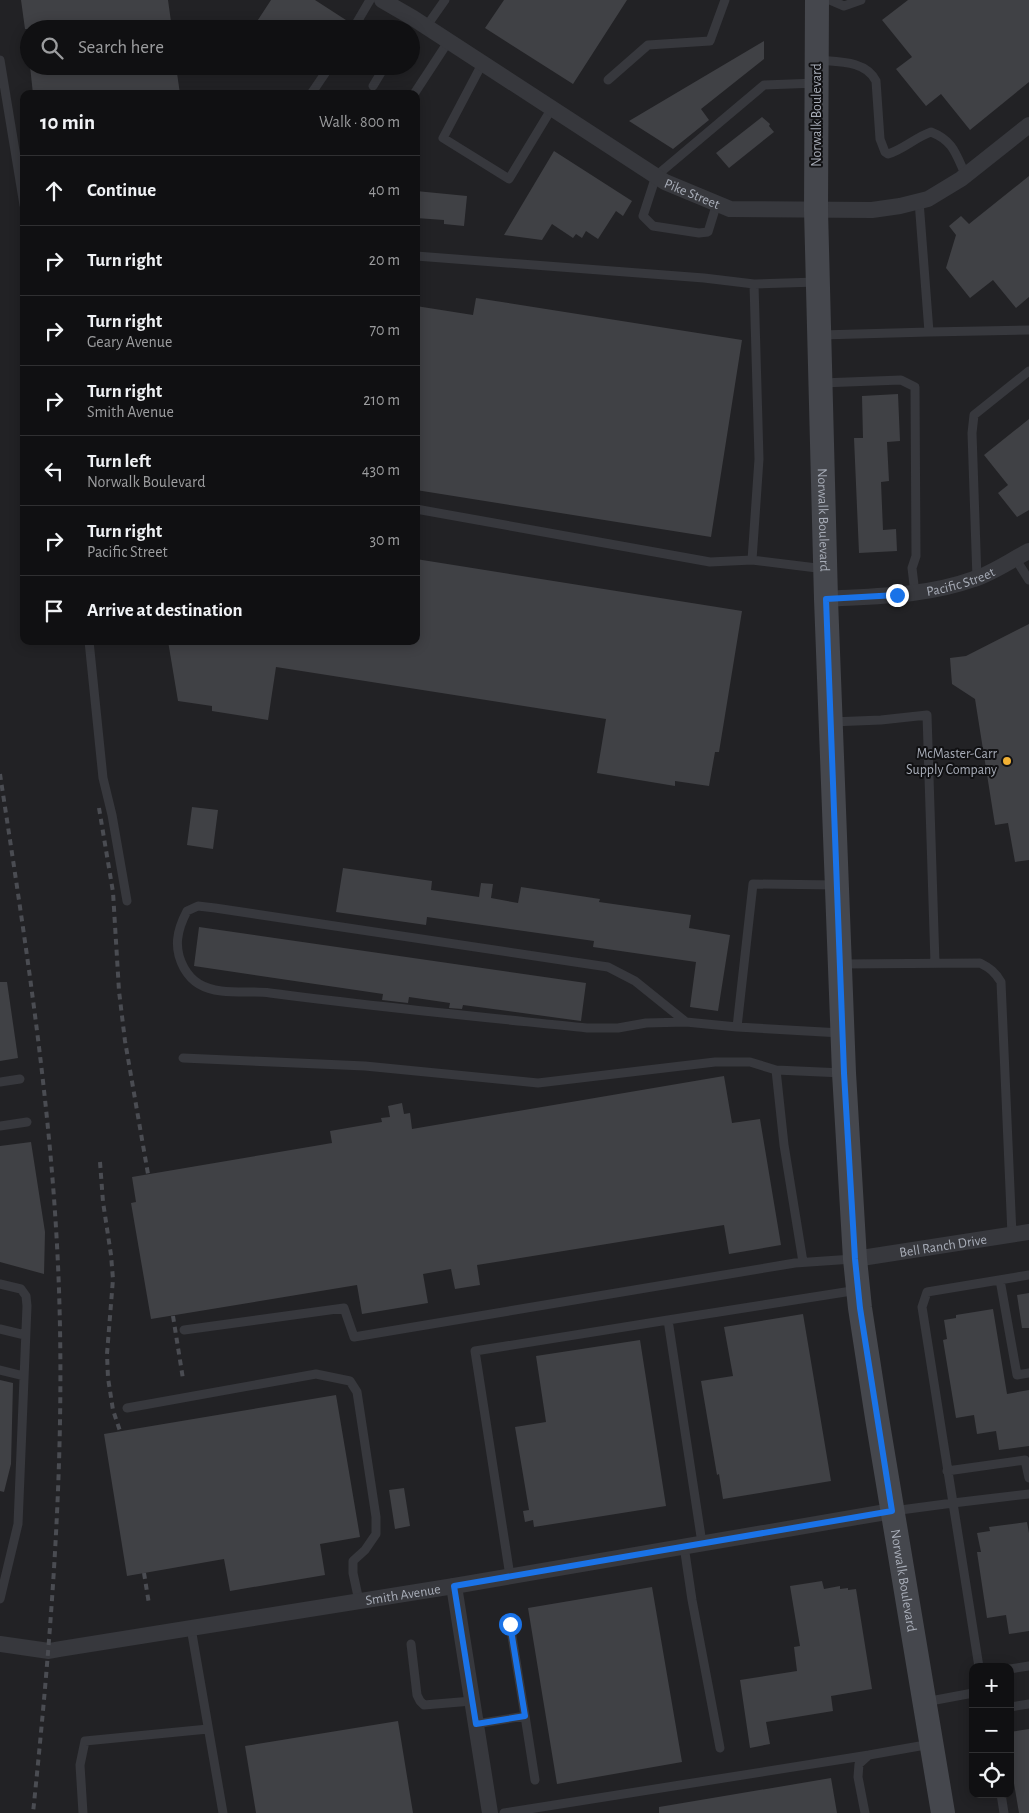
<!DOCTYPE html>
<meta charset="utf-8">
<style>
:root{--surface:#101012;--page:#19191b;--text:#f1f3f6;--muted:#9c9d9f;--line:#303032}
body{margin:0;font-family:"Alegreya Sans",sans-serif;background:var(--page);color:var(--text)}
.controls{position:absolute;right:15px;bottom:15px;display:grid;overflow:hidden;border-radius:10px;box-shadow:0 2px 12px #0003}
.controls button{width:45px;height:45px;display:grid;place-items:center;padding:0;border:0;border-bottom:1px solid var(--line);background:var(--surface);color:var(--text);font:25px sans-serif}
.stop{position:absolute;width:15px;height:15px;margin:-11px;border:4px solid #1a73e8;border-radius:50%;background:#fff}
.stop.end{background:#1a73e8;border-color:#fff;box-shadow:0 1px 5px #0008}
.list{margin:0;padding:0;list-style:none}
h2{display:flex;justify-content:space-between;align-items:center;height:65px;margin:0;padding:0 20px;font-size:21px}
h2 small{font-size:16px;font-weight:400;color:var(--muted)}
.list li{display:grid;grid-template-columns:32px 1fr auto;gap:15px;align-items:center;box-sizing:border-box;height:70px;padding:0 20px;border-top:1px solid var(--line)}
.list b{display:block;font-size:19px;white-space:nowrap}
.list p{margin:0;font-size:16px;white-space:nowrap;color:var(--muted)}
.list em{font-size:16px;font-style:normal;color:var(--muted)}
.icon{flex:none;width:28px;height:28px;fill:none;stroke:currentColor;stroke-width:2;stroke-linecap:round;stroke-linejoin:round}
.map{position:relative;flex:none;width:1029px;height:1813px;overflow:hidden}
.search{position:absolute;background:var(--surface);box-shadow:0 2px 12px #0003;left:20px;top:20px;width:400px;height:55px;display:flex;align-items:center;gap:12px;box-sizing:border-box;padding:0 18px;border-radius:28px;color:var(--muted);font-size:19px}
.panel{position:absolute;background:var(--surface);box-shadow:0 2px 12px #0003;left:20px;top:90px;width:400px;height:555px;border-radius:10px}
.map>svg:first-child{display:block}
.built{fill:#222225;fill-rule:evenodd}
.building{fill:#404145}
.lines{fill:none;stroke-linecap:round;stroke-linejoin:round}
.lane{stroke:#37383d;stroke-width:9}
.street{stroke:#37383d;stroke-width:16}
.secondary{stroke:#45474d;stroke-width:24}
.rail{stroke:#4a4c52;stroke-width:4;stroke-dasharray:6 5;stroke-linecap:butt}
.route{stroke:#1a73e8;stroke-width:6}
.poi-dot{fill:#f2b134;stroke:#111113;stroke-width:2}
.labels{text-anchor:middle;stroke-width:4;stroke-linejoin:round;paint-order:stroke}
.street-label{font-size:14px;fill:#a8adb8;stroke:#111113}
.poi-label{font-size:14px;fill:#a8adb8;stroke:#111113;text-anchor:end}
</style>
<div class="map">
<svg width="1029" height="1813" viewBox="0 0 1029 1813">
<rect width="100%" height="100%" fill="#161618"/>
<path class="built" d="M0 0H1029V1813H0ZM29 29H411V66H29ZM24 94H416V641H24ZM973 1667H1010V1794H973Z"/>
<path class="building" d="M21 0H168L172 29H25Z
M271 0H315L349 22 345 29H252Z
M504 0H627L573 84 485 28Z
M908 0H1029V82L970 130 941 94 926 106 896 69 912 57 882 20Z
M764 41V59L701 109 709 120 673 149 629 121Z
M30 66H176L180 94H33Z
M762 117 770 124 769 126 774 132 729 168 716 153Z
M554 151 632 201 623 216 616 211 598 239 586 231 582 238 576 234 573 238 552 224 542 240 504 235Z
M1029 176V297L1016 308 993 280 970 298 946 268 956 235 949 226 961 216 969 224Z
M416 191 467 196 464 226 444 224V220L416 218Z
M476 298 742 340 711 537 416 490V306L473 315Z
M898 394 900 441 887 442 889 481 881 482 883 530 896 529 897 551 859 553 854 438H863L862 396Z
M1029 419V510L1017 517 998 493 1008 485 984 455Z
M416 559 742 611 719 752H715L709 786 675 781V786L597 773 606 719 276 667 268 720 212 711V706L178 701 168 641H416Z
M1029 624V860L1015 862 1008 823 995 825 975 699 952 684 950 658 966 656Z
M192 807 218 810 213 849 187 845Z
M343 868 432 881 431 890 479 897 481 883 493 884 491 898 518 903 521 887 600 899 599 902 691 915 689 928 730 935 718 1011 690 1007 696 962 593 947 594 941 427 917 426 925 336 912Z
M199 927 586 983 581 1021 463 1005 462 1009 449 1008 450 1003 409 997 408 1003 382 1000 383 994 194 966Z
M0 982H7L18 1058 0 1061Z
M724 1076 732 1123 760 1119 781 1245 729 1254 724 1225 477 1265 480 1285 455 1289 451 1269 423 1274 428 1303 362 1314 357 1285 151 1319 131 1203 136 1202 132 1177 332 1143 330 1131 382 1122 381 1118 390 1117 388 1106 402 1103 404 1114 410 1113 412 1129Z
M31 1142 45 1232 44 1274 0 1262V1146Z
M1029 1293V1328H1022L1017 1295Z
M993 1309 1007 1394 1029 1390V1446L999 1450 996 1431 977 1434 974 1415 956 1418 943 1340 947 1339 944 1320 956 1318V1315Z
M803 1314 831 1481 723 1499 719 1474 717 1475 701 1381 733 1376 724 1327Z
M640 1340 666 1506 534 1527 533 1520 525 1522 523 1511 529 1510 515 1427 546 1422 536 1356Z
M0 1380 13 1383 11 1464 4 1492 0 1491Z
M336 1395 360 1537 320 1544 325 1575 230 1591 224 1559 127 1576 104 1434Z
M404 1488 410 1526 395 1529 389 1490Z
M1027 1522 1029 1533V1631L1009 1634 1006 1615 987 1618 977 1552H981L977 1533 990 1531 989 1527Z
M822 1581 824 1589 840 1586V1589L848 1588V1590L856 1589 872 1689 831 1696 833 1711 766 1722 770 1744 750 1748 740 1680 797 1671 794 1647 800 1646 790 1586Z
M652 1587 682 1762 557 1784 528 1608Z
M398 1721 413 1813H256L245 1746Z
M1029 1729V1813H1019L1010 1760V1752H1012L1010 1732Z
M831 1778 837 1813H659V1807Z"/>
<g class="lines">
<path class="lane" d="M830 0 844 6 861 0
M426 27 445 0
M353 29 370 0
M0 60 24 205
M817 60C837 62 866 60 876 81L880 139 885 152 888 154C904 149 916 137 931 132 954 141 956 155 966 176
M482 64 443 138 509 179 552 108
M608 80 648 45 710 41 725 0
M373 86 385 66
M311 94 330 66
M414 94 448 42
M717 203 708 232 699 233 653 226 643 216 656 176 764 85 817 83
M416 256 704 278 754 284
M817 282 754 284 759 459 752 560 825 569
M929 332 1029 330
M821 335 929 332 919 201
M821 383 901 380 915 387 916 556 912 568 915 593
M416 509 710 562 752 560
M1015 558 1029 580
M977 579 972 433 974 415 1029 371
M89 641 103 778 112 815 127 901
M831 722 881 720 927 715 935 963
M837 885 753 884 737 1027 841 1033
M840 964 980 963C990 968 995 972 1001 982L1012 1235
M686 1022 635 981 608 967 215 908 198 906 187 911C177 930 173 948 184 968 188 975 192 980 199 984 219 996 248 990 270 993 376 1007 481 1017 587 1028H618L646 1023 686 1022 737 1027
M183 1058 365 1066 538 1083 715 1062H750L776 1070
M0 1082 20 1079
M0 1126 27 1122
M803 1262 784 1145 776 1070 843 1073
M1029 1275 927 1292 922 1307 953 1503 1029 1494
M1000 1280 1017 1375 1029 1373
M0 1284 21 1289 26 1296 27 1306 18 1524 0 1599
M668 1320 858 1290
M0 1329 25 1335
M184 1330 344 1308 354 1337 795 1263 853 1259
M0 1370 24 1376
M127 1408 316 1374 350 1381 357 1392 376 1517V1534L365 1550 353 1561V1573L359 1601
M947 1471 1025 1460 1029 1478
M893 1511 953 1503 979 1667
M684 1546 692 1600 720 1748
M510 1576 475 1351 668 1320 702 1543
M510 1624 525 1716
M191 1628 223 1813
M411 1644 417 1695 420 1701 424 1705 472 1701
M1010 1669 1029 1666
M925 1702 973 1693
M1010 1707 1029 1704
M476 1724 525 1716 535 1780
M1001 1794 1004 1813
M83 1813 80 1765 85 1741 208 1729
M504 1813 869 1755
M865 1813 858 1777 859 1764 869 1755 931 1744"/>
<g class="street">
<path id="s1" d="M382 0 413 18 665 182 730 209 872 210 900 206 928 199 961 179 1029 125"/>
<path id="s2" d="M826 599C876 596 927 596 974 579 993 573 1011 560 1029 551"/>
<path id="s3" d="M855 1259 1029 1232"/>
<path d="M454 1586 490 1813"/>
<path id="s4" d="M0 1644 49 1651 60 1649 454 1586 892 1511"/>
</g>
<path class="secondary" id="s5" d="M817 0 816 210 826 599 844 1073 855 1259 860 1308 877 1418 943 1813"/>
<path class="rail" d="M0 774C26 946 53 1115 59 1290 65 1465 51 1639 33 1813
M99 808 113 892 119 991 125 1041 148 1174
M100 1162 103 1202 111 1255 113 1279 107 1354 108 1378 113 1410 120 1431
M173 1316 183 1379
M144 1573 149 1604"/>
</g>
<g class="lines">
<path class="route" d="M510 1624 525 1716 476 1724 454 1586 892 1511 860 1308 855 1259 844 1073 826 599 897 595"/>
</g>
<circle class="poi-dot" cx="1007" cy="761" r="5"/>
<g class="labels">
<g class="street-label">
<text transform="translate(816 115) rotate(-90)" y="5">Norwalk Boulevard</text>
<text dy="5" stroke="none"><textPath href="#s1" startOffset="366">Pike Street</textPath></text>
<text dy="5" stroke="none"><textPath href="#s5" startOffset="520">Norwalk Boulevard</textPath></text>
<text dy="5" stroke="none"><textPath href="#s2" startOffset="136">Pacific Street</textPath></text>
<text dy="5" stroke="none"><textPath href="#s3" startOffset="89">Bell Ranch Drive</textPath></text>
<text dy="5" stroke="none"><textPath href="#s5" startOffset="1585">Norwalk Boulevard</textPath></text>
<text dy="5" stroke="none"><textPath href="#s4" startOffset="408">Smith Avenue</textPath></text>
</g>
<g class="poi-label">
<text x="997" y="758">McMaster-Carr<tspan x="997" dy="16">Supply Company</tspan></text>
</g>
</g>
</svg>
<div class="controls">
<button>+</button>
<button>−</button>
<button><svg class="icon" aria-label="locate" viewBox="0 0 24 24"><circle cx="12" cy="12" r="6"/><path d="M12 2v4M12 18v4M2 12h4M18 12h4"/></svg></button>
</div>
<div class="stop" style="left:510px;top:1624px"></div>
<div class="stop end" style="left:897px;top:595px"></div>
<div class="search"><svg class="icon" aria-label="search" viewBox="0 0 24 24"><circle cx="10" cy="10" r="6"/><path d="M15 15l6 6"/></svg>Search here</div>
<section class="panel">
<h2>10 min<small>Walk · 800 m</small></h2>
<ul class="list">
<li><svg class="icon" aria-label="ahead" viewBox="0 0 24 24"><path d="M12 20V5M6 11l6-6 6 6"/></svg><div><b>Continue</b></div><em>40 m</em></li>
<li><svg class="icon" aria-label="right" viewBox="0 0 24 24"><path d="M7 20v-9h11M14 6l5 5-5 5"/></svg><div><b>Turn right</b></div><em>20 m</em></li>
<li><svg class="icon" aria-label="right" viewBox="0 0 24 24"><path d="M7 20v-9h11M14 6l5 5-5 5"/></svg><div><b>Turn right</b><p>Geary Avenue</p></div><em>70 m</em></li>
<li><svg class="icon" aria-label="right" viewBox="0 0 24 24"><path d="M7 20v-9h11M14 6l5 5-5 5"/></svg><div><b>Turn right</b><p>Smith Avenue</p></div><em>210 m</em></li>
<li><svg class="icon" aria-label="left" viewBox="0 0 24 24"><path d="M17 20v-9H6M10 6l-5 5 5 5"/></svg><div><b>Turn left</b><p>Norwalk Boulevard</p></div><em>430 m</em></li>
<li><svg class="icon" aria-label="right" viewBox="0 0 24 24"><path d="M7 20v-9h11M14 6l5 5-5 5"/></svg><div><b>Turn right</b><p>Pacific Street</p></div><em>30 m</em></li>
<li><svg class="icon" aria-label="arrive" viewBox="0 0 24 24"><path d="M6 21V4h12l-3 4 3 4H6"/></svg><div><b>Arrive at destination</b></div></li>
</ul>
</section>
</div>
